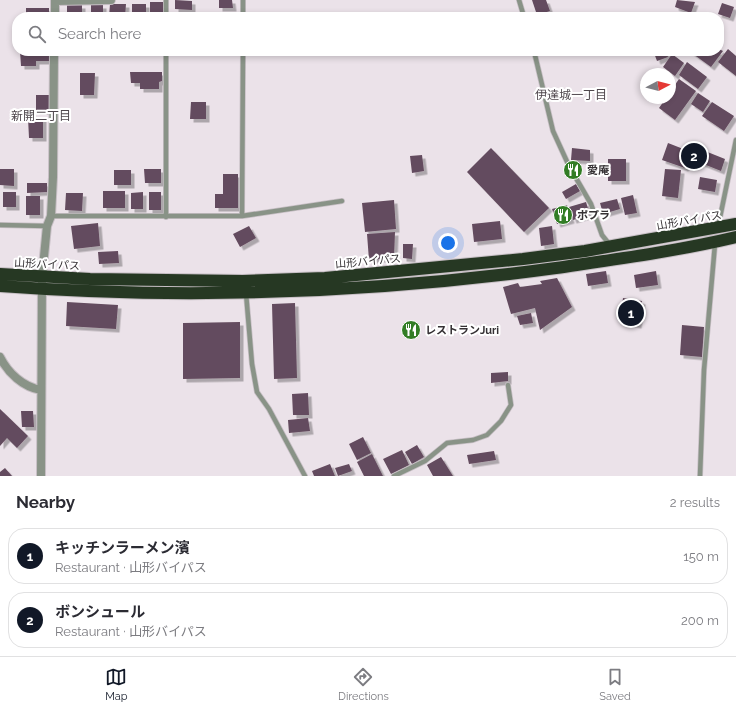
<!DOCTYPE html>
<meta charset="utf-8">
<style>
:root{--surface:#fff;--page:#f2f2f3;--text:#2b2b33;--muted:#7c7c81;--line:#e1e1e2;--accent:#111827}
body{margin:0;font-family:Raleway,"Noto Sans JP",sans-serif;background:var(--page);color:var(--text)}
.compass{position:absolute;left:640px;top:68px;width:36px;height:36px;border-radius:50%;background:var(--surface);box-shadow:0 2px 6px #0003;rotate:83deg}
.you{position:absolute;left:448px;top:243px;width:14px;height:14px;margin:-10px;border:3px solid #fff;border-radius:50%;background:#1a73e8;box-shadow:0 0 0 6px #1a73e833}
.badge{display:grid;place-items:center;width:26px;height:26px;border-radius:50%;background:var(--accent);color:#fff;font-size:13px;font-weight:700}
.pin{position:absolute;translate:-50% -50%;border:2px solid #fff;box-shadow:0 1px 4px #0006}
.list{margin:0;padding:0;list-style:none}
h2{display:flex;justify-content:space-between;align-items:center;height:52px;margin:0;padding:0 16px;font-size:17px}
h2 small{font-size:13px;font-weight:400;color:var(--muted)}
.list li{display:grid;grid-template-columns:26px 1fr auto;gap:12px;align-items:center;box-sizing:border-box;height:56px;margin:0 8px 8px;padding:0 8px;border:1px solid var(--line);border-radius:16px}
.list b{display:block;font-size:15px;white-space:nowrap}
.list p{margin:0;font-size:13px;white-space:nowrap;color:var(--muted)}
.list em{font-size:13px;font-style:normal;color:var(--muted)}
.icon{flex:none;width:22px;height:22px;fill:none;stroke:currentColor;stroke-width:2;stroke-linecap:round;stroke-linejoin:round}
.map{position:relative;flex:none;width:736px;height:476px;overflow:hidden}
.search{position:absolute;background:var(--surface);box-shadow:0 2px 6px #0003;left:12px;right:12px;top:12px;height:44px;display:flex;align-items:center;gap:10px;box-sizing:border-box;padding:0 14px;border-radius:16px;color:var(--muted);font-size:15px}
.sheet{height:180px;background:var(--surface)}
nav{display:flex;justify-content:space-around;align-items:center;box-sizing:border-box;height:56px;border-top:1px solid var(--line);background:var(--surface);font-size:11px;color:var(--muted)}
nav a{display:grid;justify-items:center;gap:2px}
nav .on{color:var(--accent)}
.map>svg:first-child{display:block}
.building{fill:#644b5e;filter:url(#shadow)}
.lines{fill:none;stroke-linecap:round;stroke-linejoin:round}
.lane-casing{stroke:#c7bfc5;stroke-width:6}
.street-casing{stroke:#c7bfc5;stroke-width:10}
.highway-casing{stroke:#c7bfc5;stroke-width:14}
.lane{stroke:#899387;stroke-width:4.5}
.street{stroke:#899387;stroke-width:8}
.highway{stroke:#263823;stroke-width:12}
.labels{text-anchor:middle;stroke-width:4;stroke-linejoin:round;paint-order:stroke}
.poi-label{font-size:11px;font-weight:bold;fill:#353134;stroke:#fff;text-anchor:start}
.street-label{font-size:11px;fill:#353134;stroke:#fff}
.neighbourhood-label{font-size:12px;fill:#4f474d;stroke:#fff}
</style>
<div class="map">
<svg width="736" height="476" viewBox="0 0 736 476">
<defs>
<filter id="shadow"><feDropShadow dx="3.5" dy="3.5" stdDeviation="0" flood-color="#0004"/></filter>
</defs>
<rect width="100%" height="100%" fill="#ebe2e9"/>
<path class="building" d="M175 0 192 1V10L175 9Z
M219 0H232L233 8H219Z
M532 0H546L550 11 537 15Z
M677 0 695 2 691 13 675 7Z
M150 2H163V17H150Z
M722 3 734 7 730 18 718 14Z
M110 4H126L125 17H109Z
M132 4H146V17H132Z
M67 5H82V17H67Z
M91 5H103V17H91Z
M26 8H49V17H26Z
M719 49 723 51 711 67 689 51H719Z
M728 49 736 56V76L718 62Z
M20 51H50V61H36V66H21Z
M659 51H666L668 57 657 61 654 53Z
M672 54 684 63 675 76 663 67Z
M687 62 707 77 698 89 679 75Z
M130 72H162V81L159 82V89H140V83H131Z
M80 73H95L94 95H80Z
M679 79 696 91 675 120 659 108 666 98H670V92Z
M698 93 710 101 703 112 691 104Z
M36 95H49V111H36Z
M191 102H206V119H190Z
M712 102 734 116 724 131 702 116Z
M28 118H43V138H29Z
M668 143 691 152 685 168 662 160Z
M491 148 549 208 524 232 467 172Z
M572 148 590 150V161L571 160Z
M705 151 725 159 721 171 701 163Z
M422 155 424 171 412 173 410 156Z
M608 159H626V181H608Z
M0 169H14V186L0 185Z
M144 169H161V183H145Z
M665 169 681 170 678 198 662 196Z
M114 170H131V185H114Z
M223 174H238V208H215V194H223Z
M700 177 717 180 715 192 698 189Z
M27 183H47V192L27 193Z
M576 184 580 191 566 199 562 192Z
M103 191H125V208H103Z
M3 192H16V207H3Z
M143 192V209H131V193Z
M149 192H161V210H149Z
M66 193H83L82 211 65 210Z
M633 195 637 213 625 215 621 198Z
M26 196H40V215H26Z
M617 199 620 209 603 214 600 203Z
M394 200 396 229 365 232 362 203Z
M586 202 590 215 573 220 569 207Z
M567 205 571 220 557 224 552 209Z
M500 221 502 239 474 242 472 224Z
M98 223 100 246 74 249 71 226Z
M249 226 256 238 240 247 233 234Z
M552 226 554 244 541 246 539 228Z
M395 232 394 258 369 260 367 234Z
M403 244H413L412 259 403 258Z
M118 251 119 263 99 264 98 252Z
M606 271 608 283 588 286 586 274Z
M656 271 658 285 636 288 634 275Z
M557 278 572 307 540 330 535 308 511 314 503 287 518 283 520 287 542 284 540 281Z
M623 298 642 301 638 325 624 322 626 307 622 306Z
M67 302 118 305 116 329 66 326Z
M295 303 297 378 274 379 272 304Z
M531 313 533 323 520 325 517 316Z
M240 322V378L183 379V323Z
M682 325 704 327 702 357 680 355Z
M508 372V381L491 383V373Z
M308 393 309 415H293L292 394Z
M0 409 28 436 17 448 7 438 0 446Z
M21 411H33L34 427H22Z
M308 418 310 431 289 433 288 420Z
M363 437 371 453 357 460 349 444Z
M417 445 424 457 412 464 405 452Z
M402 450 409 465 391 474 383 459Z
M494 451 496 460 469 464 467 455Z
M372 454 383 476H364L357 462Z
M441 457 453 476H433L427 465Z
M330 464 335 476H314L312 471Z
M349 464 352 471 338 476 335 468Z
M5 468 12 476H0V472Z"/>
<g class="lines">
<g class="lane-casing">
<path id="lane" d="M519 0 524 17
M166 17V0
M243 17V0
M534 51 553 131 569 166 591 204 602 235 610 245
M51 216H242L342 201
M242 216 243 51
M166 217V51
M0 225 47 226
M718 227 736 140
M246 293 252 364 257 392 269 409 305 476
M394 476 425 461 447 443 473 440 487 435 501 421 511 405 508 385
M700 476 704 370 715 244"/>
</g>
<g class="street-casing">
<path id="street" d="M55 1 111 0
M55 17V0
M0 357C8 373 23 387 41 390
M41 476 42 277 47 226 51 216 53 177 54 51"/>
</g>
<g class="highway-casing">
<path id="highway" d="M0 274 90 279 243 281 325 278 523 259 585 251 736 224
M0 286C186 300 372 293 556 268 617 259 677 251 736 237"/>
</g>
<use href="#lane" class="lane"/>
<use href="#street" class="street"/>
<use href="#highway" class="highway"/>
</g>
<defs>
<g id="restaurant-disc" transform="scale(1)"><circle r="9.5" fill="#327d25" stroke="#fff"/><path d="M-5-6h1v4h1v-4h1v4h1v-4h1v5L-1.5 .5V6h-2V.5L-5-1ZM5-6V6H3V1.5H1.5Q1.5-4 5-6Z" fill="#fff"/></g>
</defs>
<g fill-rule="evenodd">
<use href="#restaurant-disc" x="573" y="170"/>
<use href="#restaurant-disc" x="563" y="215"/>
<use href="#restaurant-disc" x="411" y="330"/>
</g>
<g class="labels">
<g class="poi-label">
<text x="587" y="174">愛庵</text>
<text x="577" y="219">ポプラ</text>
<text x="425" y="334">レストランJuri</text>
</g>
<g class="street-label">
<text transform="translate(689 220) rotate(-10)" y="4">山形バイパス</text>
<text transform="translate(368 261) rotate(-5)" y="4">山形バイパス</text>
<text transform="translate(47 264) rotate(3)" y="4">山形バイパス</text>
</g>
<g class="neighbourhood-label">
<text x="571" y="99">伊達城一丁目</text>
<text x="41" y="120">新開二丁目</text>
</g>
</g>
</svg>
<svg class="compass" viewBox="-18 -18 36 36"><path d="M0-13l5 13h-10z" fill="#e53935"/><path d="M0 13l5-13h-10z" fill="#7c7c81"/></svg>
<div class="you"></div>
<div class="pin badge" style="left:631px;top:313px">1</div>
<div class="pin badge" style="left:694px;top:156px">2</div>
<div class="search"><svg class="icon" aria-label="search" viewBox="0 0 24 24"><circle cx="10" cy="10" r="6"/><path d="M15 15l6 6"/></svg>Search here</div>
</div>
<section class="sheet">
<h2>Nearby<small>2 results</small></h2>
<ul class="list">
<li><span class="badge">1</span><div><b>キッチンラーメン濱</b><p>Restaurant · 山形バイパス</p></div><em>150 m</em></li>
<li><span class="badge">2</span><div><b>ボンシュール</b><p>Restaurant · 山形バイパス</p></div><em>200 m</em></li>
</ul>
</section>
<nav>
<a class="on"><svg class="icon" aria-label="map" viewBox="0 0 24 24"><path d="M3 6l6-2 6 2 6-2v14l-6 2-6-2-6 2zM9 4v14M15 6v14"/></svg>Map</a>
<a><svg class="icon" aria-label="directions" viewBox="0 0 24 24"><path d="M12 3l9 9-9 9-9-9zM9 14v-3h6M13 9l2 2-2 2"/></svg>Directions</a>
<a><svg class="icon" aria-label="saved" viewBox="0 0 24 24"><path d="M7 4h10v16l-5-4-5 4z"/></svg>Saved</a>
</nav>
